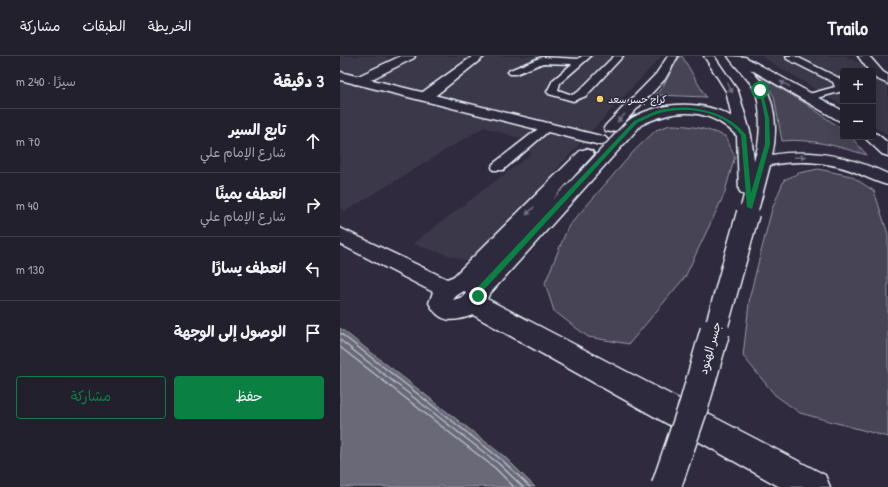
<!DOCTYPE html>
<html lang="ar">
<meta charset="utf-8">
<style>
:root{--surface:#23202e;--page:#2b2836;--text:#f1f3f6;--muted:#a3a3aa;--line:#403e4a;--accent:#0b8043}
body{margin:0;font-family:"Patrick Hand","Playpen Sans Arabic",sans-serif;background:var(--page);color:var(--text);direction:rtl}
.controls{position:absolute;right:12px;top:12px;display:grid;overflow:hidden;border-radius:4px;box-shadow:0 4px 16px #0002}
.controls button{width:36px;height:36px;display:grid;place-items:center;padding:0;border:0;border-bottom:1px solid var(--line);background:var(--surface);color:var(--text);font:20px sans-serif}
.stop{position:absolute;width:12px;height:12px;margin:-9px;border:3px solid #0b8043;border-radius:50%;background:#fff}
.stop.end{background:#0b8043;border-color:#fff;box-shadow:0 1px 4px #0008}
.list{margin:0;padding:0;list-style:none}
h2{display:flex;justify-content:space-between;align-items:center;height:52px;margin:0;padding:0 16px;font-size:17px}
h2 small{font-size:13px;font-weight:400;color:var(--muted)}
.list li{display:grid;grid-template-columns:26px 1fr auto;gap:12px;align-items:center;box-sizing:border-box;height:64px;padding:0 16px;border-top:1px solid var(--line)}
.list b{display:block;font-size:15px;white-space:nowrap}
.list p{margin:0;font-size:13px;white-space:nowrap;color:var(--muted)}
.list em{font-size:13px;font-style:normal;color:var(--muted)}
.actions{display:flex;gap:8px;padding:12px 16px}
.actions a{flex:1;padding:9px 0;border:1px solid var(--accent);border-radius:4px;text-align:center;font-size:14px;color:var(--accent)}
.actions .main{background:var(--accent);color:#fff}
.icon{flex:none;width:22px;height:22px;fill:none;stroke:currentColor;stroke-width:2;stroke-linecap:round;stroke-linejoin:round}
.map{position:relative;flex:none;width:548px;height:431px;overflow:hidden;direction:ltr}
header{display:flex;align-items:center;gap:24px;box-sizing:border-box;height:56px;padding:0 20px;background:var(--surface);border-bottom:1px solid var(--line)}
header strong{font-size:19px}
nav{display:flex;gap:22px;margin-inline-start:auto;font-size:14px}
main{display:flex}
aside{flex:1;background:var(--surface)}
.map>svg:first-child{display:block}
.built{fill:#3b3749}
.green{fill:#464455;stroke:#979aa6}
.water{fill:#696978;stroke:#9c9fab}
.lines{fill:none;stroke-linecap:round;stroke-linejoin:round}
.shore{stroke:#b5bbc5;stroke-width:1.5}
.lane-casing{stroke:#e8f1f8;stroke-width:3}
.street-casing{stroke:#e8f1f8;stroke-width:3}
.secondary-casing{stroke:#e8f1f8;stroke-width:3}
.primary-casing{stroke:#e8f1f8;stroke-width:3}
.lane{fill:#2f2a3d;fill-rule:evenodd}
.street{fill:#2f2a3d;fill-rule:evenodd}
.secondary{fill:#2f2a3d;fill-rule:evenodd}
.primary{fill:#2f2a3d;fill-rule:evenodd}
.primary-bridge-far2-casing{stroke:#e8f1f8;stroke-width:19;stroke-linecap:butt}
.primary-bridge-far1-casing{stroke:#e8f1f8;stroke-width:25;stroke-linecap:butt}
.primary-bridge-casing{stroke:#e8f1f8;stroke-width:32;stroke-linecap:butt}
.primary-bridge-far2{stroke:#2f2a3d;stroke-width:16}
.primary-bridge-far1{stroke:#2f2a3d;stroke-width:22}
.primary-bridge{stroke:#2f2a3d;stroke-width:29}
.oneway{fill:#70707e}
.route{fill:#0b8043}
.poi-dot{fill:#ffd166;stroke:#2f2a3d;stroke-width:1.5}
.labels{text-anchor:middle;stroke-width:3;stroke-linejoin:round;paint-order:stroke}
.far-poi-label{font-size:10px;fill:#e8f1f8;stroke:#2f2a3d;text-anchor:start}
.street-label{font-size:12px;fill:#e8f1f8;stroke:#2f2a3d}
</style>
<header>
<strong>Trailo</strong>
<nav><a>الخريطة</a><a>الطبقات</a><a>مشاركة</a></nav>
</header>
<main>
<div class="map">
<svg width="548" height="431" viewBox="0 0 548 431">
<rect width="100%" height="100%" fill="#2f2a3d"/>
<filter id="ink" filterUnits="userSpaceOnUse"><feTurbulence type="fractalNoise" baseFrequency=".025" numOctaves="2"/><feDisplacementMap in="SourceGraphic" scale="8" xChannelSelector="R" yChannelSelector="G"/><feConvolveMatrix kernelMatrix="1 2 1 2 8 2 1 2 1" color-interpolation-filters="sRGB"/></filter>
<g filter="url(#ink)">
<path class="built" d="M0 0H41L62 5 71 0H322L242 85 134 207 72 188 191 98 188 85 144 71 6 155 0 152Z
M421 0H505L548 20V79L533 70V15H503V50Z"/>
<path class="green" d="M340 0H342L366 41 316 39 323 30Z
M420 20 465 47 503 74V81H511L527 99C499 91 472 82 442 85L434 40Z
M330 69C350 69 367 73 385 80L395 100 384 139 345 221 289 288 248 281 214 255 205 227 228 171 295 94 316 74Z
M478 113 511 120 534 135 548 178V381L460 357 435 339 403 300 410 239 432 153 444 124 459 117Z"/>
<path class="water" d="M0 272 165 401 195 431H0Z"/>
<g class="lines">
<path class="shore" d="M0 277 162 404 190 431
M0 284 159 408 183 431
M0 291 155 412 174 431"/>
<g class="lane-casing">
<path id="lane" d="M242 0H251L220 27 218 34 232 39 238 36 274 0H283L246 40 233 45 209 38 207 36 213 24 232 8 203 7 176 18H170L168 16 170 14 202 1 238 3Z
M446 0H455L499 22 503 26V35L469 44 465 43 464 41 465 39 495 31 493 26 447 3Z
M207 68 213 71 211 73 163 114H153L152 111 153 108 203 69Z"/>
</g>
<g class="street-casing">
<path id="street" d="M61 0H75L74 2 22 28H14L12 25 14 22Z
M133 0H145L90 44H80L78 41 80 38Z
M518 0H529L543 16 548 19V28L535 22 533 15H529Z"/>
</g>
<g class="secondary-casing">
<path id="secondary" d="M0 16 265 81 268 84 265 87 260 89 0 24Z
M0 172 107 223 122 217 141 221 150 235 147 243 485 419 490 431H440L133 259C113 266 100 268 89 247L93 236 0 188ZM124 235 126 236 123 241 113 244 116 240Z"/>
</g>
<g class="primary-casing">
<path id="primary" d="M328 0H338L325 23 276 75 271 76 266 75 264 72 266 69 316 18Z
M364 0H374L398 35 411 79 414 104C421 89 422 50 415 34 409 23 395 11 388 0L405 1 503 55V65L498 64 410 13C415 19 424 27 427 34 436 54 437 79 432 99 472 92 511 101 548 118V129C535 126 523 119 510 114 484 105 457 104 430 109L419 151 417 155 410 157 403 155 401 151 404 139 402 138 399 134 397 80C369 51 335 52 301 69L146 242 138 244 130 242 126 235 127 233 122 235 114 232 111 226 114 220 240 95 246 93 252 95 254 98 212 144C231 125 250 106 268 86 275 79 283 68 292 62 321 45 364 44 392 61L386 35Z
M533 77 537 78 548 87V100L542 98 524 81H533Z"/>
</g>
<use href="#lane" class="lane"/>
<use href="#street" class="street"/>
<use href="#secondary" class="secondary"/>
<use href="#primary" class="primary"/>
<g class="primary-bridge-far2-casing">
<path id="primary-bridge-far2" d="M408 158 410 151"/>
</g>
<g class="primary-bridge-far1-casing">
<path id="primary-bridge-far1" d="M375 276 408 157"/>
</g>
<g class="primary-bridge-casing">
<path id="primary-bridge" d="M326 431 354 349 375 275"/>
</g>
<use href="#primary-bridge-far2" class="primary-bridge-far2"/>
<use href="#primary-bridge-far1" class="primary-bridge-far1"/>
<use href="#primary-bridge" class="primary-bridge"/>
</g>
<defs><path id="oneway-solid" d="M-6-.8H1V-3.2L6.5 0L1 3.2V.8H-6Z"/></defs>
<g class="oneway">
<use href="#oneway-solid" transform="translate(445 28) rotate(-151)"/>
<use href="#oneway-solid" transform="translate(390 32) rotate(63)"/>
<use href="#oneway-solid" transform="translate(281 62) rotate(134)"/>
<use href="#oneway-solid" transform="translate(460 101) rotate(-2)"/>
<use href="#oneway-solid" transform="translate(190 155) rotate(134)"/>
</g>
</g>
<path class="route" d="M419 33 422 34 429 62 430 88 412 153 407 151 401 79C383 55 348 50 320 57 312 59 304 64 297 67L142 236 140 243H135L136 233 294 65C301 62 309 58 316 55 346 46 387 54 406 79L411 137 425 88V62Z"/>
<circle class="poi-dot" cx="260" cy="43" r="4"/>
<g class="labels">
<g class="far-poi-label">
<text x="268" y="47">كراج جسر سعد</text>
</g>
<g class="street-label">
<text transform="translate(370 292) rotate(-74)" y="4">جسر الهنود</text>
</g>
</g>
</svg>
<div class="controls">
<button>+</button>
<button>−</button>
</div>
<div class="stop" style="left:420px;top:34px"></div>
<div class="stop end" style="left:138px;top:240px"></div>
</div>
<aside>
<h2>3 دقيقة<small>سيرًا · 240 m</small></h2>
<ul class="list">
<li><svg class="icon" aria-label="ahead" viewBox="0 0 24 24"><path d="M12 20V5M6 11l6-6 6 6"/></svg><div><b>تابع السير</b><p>شارع الإمام علي</p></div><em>70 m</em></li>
<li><svg class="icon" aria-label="right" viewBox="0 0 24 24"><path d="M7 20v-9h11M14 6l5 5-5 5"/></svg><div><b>انعطف يمينًا</b><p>شارع الإمام علي</p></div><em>40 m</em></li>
<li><svg class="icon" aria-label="left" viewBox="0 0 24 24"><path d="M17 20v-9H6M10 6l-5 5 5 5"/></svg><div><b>انعطف يسارًا</b></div><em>130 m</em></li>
<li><svg class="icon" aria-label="arrive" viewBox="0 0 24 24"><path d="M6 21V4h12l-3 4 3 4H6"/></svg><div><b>الوصول إلى الوجهة</b></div></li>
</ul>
<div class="actions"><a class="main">حفظ</a><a>مشاركة</a></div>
</aside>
</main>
